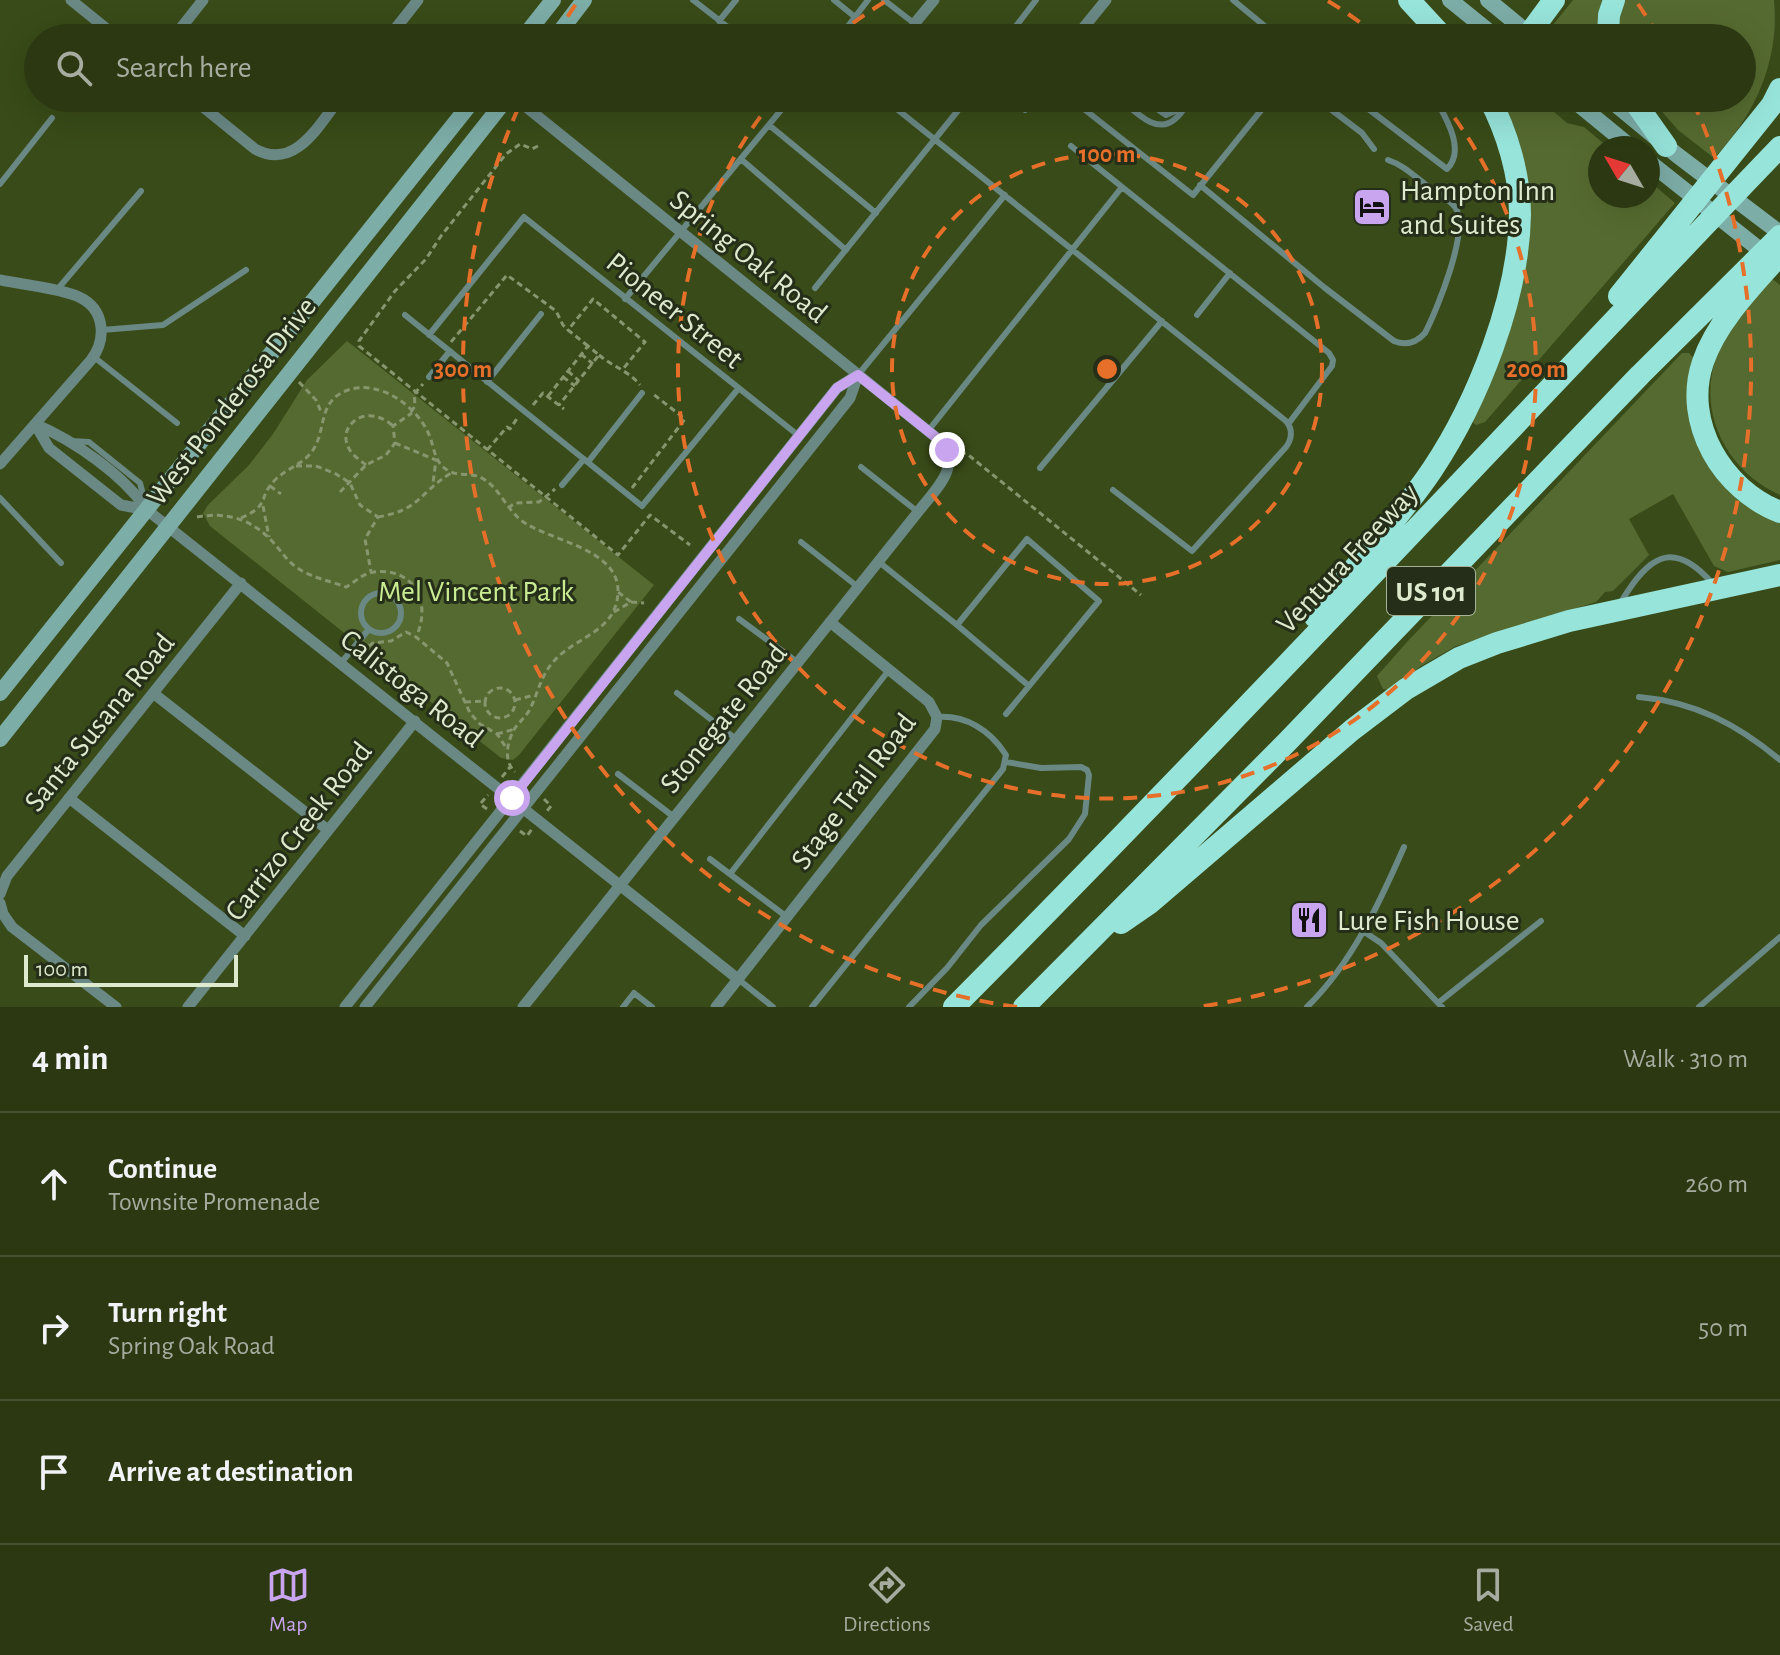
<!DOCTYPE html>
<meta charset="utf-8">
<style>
:root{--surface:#2b3812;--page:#374320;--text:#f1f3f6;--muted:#a6ac9f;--line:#475232;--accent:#c8a5ee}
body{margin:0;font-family:"Alegreya Sans",sans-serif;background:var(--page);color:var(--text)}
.compass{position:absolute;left:1588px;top:136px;width:72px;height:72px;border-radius:50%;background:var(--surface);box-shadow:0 8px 32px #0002;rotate:309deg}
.scale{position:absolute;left:24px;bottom:20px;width:214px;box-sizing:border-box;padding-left:8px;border:4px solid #deeace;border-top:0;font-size:22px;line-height:28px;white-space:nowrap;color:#deeace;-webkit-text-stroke:6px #252e18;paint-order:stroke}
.stop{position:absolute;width:24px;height:24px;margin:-18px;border:6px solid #c8a5ee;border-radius:50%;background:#fff}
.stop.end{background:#c8a5ee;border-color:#fff;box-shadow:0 2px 8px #0008}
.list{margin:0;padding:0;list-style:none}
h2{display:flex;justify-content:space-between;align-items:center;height:104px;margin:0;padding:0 32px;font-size:34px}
h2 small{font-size:26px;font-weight:400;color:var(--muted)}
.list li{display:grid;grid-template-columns:52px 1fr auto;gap:24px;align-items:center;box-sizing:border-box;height:144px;padding:0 32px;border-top:2px solid var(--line)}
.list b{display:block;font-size:30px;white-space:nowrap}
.list p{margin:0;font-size:26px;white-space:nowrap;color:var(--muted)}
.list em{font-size:26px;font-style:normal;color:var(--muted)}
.icon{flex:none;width:44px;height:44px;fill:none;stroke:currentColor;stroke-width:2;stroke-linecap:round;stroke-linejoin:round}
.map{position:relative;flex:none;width:1780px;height:1007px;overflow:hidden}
.search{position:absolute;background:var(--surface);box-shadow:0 8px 32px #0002;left:24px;right:24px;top:24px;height:88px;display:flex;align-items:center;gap:20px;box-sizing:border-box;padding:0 28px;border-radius:44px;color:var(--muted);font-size:30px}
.sheet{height:536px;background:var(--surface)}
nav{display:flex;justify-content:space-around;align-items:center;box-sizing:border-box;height:112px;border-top:2px solid var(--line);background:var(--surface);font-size:22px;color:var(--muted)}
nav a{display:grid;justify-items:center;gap:4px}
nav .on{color:var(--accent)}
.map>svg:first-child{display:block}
.green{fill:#556a30}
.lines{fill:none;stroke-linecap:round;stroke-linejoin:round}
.path{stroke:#87966e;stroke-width:3;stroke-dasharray:6 4;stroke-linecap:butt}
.service{stroke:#6a8884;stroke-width:6}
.minor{stroke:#6a8884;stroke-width:11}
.secondary{stroke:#7dada7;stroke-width:16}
.motorway{stroke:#97e4db;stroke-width:22}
.route{stroke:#c8a5ee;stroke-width:10}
.ring{fill:none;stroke:#e66f29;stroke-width:4;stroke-dasharray:14 10}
.labels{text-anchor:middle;stroke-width:6;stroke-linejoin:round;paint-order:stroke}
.shield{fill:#252e18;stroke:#a6b297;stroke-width:2}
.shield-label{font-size:28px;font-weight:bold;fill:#deeace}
.poi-label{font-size:30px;fill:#deeace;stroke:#252e18;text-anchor:start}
.street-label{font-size:30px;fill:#deeace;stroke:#252e18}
.park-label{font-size:30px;fill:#c9ec93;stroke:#252e18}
.centre{fill:#e66f29;stroke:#252e18;stroke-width:4}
.ring-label{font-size:24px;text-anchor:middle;font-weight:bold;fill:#e66f29;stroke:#252e18;stroke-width:6;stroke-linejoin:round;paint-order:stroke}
</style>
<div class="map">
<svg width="1780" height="1007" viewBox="0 0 1780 1007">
<rect width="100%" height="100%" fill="#394b18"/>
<path class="green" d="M1573 0H1602L1597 38C1579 38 1563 42 1552 26Z
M1625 0H1774C1780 62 1754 116 1714 158L1678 130 1650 98H1742V38H1619L1620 13Z
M1499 98H1538L1567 123 1584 127 1609 148H1600V196H1648V180L1675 203 1485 422 1476 425 1471 421 1519 285Z
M1771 278 1780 285V495C1726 471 1695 410 1718 353 1729 326 1753 301 1771 278Z
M347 341 654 585 519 755 513 760 501 758 210 526 203 513 208 505 249 465 273 434 307 380Z
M1682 353H1689L1697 362 1695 420 1780 518V560L1728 572 1714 566 1673 494 1629 519 1649 555 1613 591 1605 592 1596 602 1456 646 1421 666 1388 690 1383 689 1377 676 1407 642Z"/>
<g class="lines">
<path class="path" d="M538 146 532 149 520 144 506 154 441 236 426 259 395 291 359 341V346L618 555 650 515 690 545
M451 342 507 275 556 311 563 325 568 330
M588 346 568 330 593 299 645 342 623 369
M581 354 593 364
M599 355C613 367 629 371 640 385
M568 371 579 381
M563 377 575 386
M299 382 316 400 322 414
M548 396 588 346 599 355 559 405
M533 405 543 393 564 409
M411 412 415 406 414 394 423 384
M395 443 436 460 433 483
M487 450 507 427 510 429 518 417
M960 454 966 453 1141 595
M366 465C361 461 354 456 351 452 333 427 366 401 393 426
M296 466H316L336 474 350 483 360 505 378 517 365 539 371 572
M270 486 281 494
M632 488 685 419 653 394
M340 492 366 465 386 455 395 443 393 426 412 413
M263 506 269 537
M508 508 515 503 539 502 555 489
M197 517C224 512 248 518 268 537 279 547 285 560 299 569 313 578 330 581 346 587 355 582 363 573 374 572 415 567 432 604 416 637L447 663 470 713 480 724 497 734 507 749
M378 517C420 510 419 493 451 473
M241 518C272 504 257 498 275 480 287 468 304 464 313 450 327 429 317 401 348 390 381 379 419 408 430 437 435 451 435 465 451 472 459 476 471 473 480 477 499 486 506 509 522 521 549 541 620 548 618 593 616 632 575 637 554 661 541 675 538 693 530 709 526 717 520 721 515 728 507 741 503 761 515 772
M631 602 644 603
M614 612 631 602 618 592
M369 646 373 643 391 641 406 632 416 637
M485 703a15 15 0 1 1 30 0a15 15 0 1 1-30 0Z
M515 700 534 695
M465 702 485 701
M497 734 515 729
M502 777 510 767
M544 799 551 806 547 811
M487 809 480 804 488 795
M520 831 527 836 532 829"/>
<path class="service" d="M693 0 742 38
M834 0 855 17
M884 0 933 38
M1233 0 1279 38
M719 21 736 0
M842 34 868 0
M1365 36 1372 38
M1013 38V30L1036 0
M883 98 1286 421C1293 429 1292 439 1286 447L1192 551 1113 490
M1011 98 1025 110
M1070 98 1193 195 1271 98
M1119 98C1134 110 1156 136 1175 119 1182 114 1186 105 1191 98
M1141 98 1166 115 1184 107
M1316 98 1362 133 1374 149
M1354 98 1447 169C1466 150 1446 118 1435 98
M769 125 876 213
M1071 146 1329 353 1333 360 1332 366 1289 423
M742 160 846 250
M0 184 52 118
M1200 185 1325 288 1394 341C1406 346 1416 343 1425 333 1436 312 1471 228 1455 207 1448 198 1434 191 1425 184 1413 175 1403 165 1388 160
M815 288 968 98
M56 291 141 191
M625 299 791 98
M405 315 642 506 738 389
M1197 315 1230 273
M102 330 163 325 246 270
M429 335 524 217 799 436
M94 357 177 423
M858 375 1005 195
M429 377 450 351
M487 382 541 314
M928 431 1122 187
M70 441 89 442 140 483 145 502
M588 462 642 393
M861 467 918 512
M1040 468 1162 321
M562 485 584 459
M0 498 61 563
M801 542 858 587
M879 562 957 625
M361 613a20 20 0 1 1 40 0a20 20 0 1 1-40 0Z
M1621 602C1648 557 1672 538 1712 583
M739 619 797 662
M341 663 369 629
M677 693 736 739
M1639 697C1695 702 1737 724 1780 760
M1006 714 1099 601 1027 539 957 625 1029 686
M618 774 674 817
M710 859 787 917
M730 874 889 670
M1363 931 1381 943 1442 1007
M738 979 773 1007
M1438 1003 1541 921
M623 1007 634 993 652 1007
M812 1007 1003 769 1006 755C990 730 966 715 937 717
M909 1007 947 968 981 925 1069 839 1085 814 1089 775 1087 770 1081 767 1041 768 1006 762
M1307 1007C1352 963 1379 904 1404 847
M1699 1007 1780 937"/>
<path class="minor" d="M71 0 118 38
M915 23 934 0
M173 38 203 0
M388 38 418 0
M1075 38 1106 0
M192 98 255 149C295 171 319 125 340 98
M515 98 938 439C965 464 935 490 918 512L523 1007
M0 280C19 284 64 289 79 297 105 309 107 339 91 360L0 464
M35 424C73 440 124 475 147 510L738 979
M35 424 49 448 121 505 147 510
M153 693 328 830
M69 798 245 936
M0 894 7 876 241 583
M0 903 3 914 12 927 116 1007
M188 1007 415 721
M345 1007 837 388 858 375
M365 1007 850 398 858 375
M716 1007 935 729 937 717 929 702 830 622"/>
<path class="secondary" d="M1450 0 1497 38
M1488 0 1534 38
M523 38 553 0
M555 38 584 0
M1571 98 1632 148
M1608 98 1677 155 1780 233
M1648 161 1769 257
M0 693 475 98
M0 739 507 98"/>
<path class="motorway" d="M1409 0 1444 38
M1529 34 1554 0
M1608 38 1609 15 1614 0
M1632 98 1666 146
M1778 257C1751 287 1716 323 1703 362 1682 423 1723 490 1780 512
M1619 296 1772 105 1780 89
M1315 617C1353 567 1397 522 1432 470 1478 401 1519 297 1520 214 1520 175 1507 132 1489 98
M1121 923 1150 903 1352 730 1406 689 1459 658 1497 643 1569 621 1780 575
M954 1007C1234 725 1504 434 1780 147
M1024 1007 1287 742 1640 375 1780 236"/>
</g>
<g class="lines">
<path class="route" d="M512 798 837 388 858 375 938 439 947 450"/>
</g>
<g class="ring">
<circle cx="1107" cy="369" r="215"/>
<path d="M834 38A429 429 0 0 1 886 1M1328 1A429 429 0 0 1 1380 38M1440 99A429 429 0 1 1 774 99"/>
<path d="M1017 1007A644 644 0 0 1 521 102M555 37A644 644 0 0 1 576 4M1638 4A644 644 0 0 1 1659 37M1693 102A644 644 0 0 1 1197 1007"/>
</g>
<defs>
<g id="hotel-square" transform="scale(2)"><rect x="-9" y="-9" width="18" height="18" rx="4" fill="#c8a5ee" stroke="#252e18"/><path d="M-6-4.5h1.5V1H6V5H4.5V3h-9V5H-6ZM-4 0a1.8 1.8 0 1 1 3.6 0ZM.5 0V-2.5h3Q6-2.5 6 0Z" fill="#111"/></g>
<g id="restaurant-square" transform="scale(2)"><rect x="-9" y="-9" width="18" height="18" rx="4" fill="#c8a5ee" stroke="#252e18"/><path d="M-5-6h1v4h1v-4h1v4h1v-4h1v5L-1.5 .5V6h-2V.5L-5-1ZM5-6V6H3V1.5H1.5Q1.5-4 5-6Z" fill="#111"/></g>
</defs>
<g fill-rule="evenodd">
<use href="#hotel-square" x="1372" y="207"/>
<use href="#restaurant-square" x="1309" y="920"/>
</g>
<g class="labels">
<rect class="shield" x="1387" y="567" width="88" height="48" rx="6"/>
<g class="shield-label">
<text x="1431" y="601">US 101</text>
</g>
<g class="poi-label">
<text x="1400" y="200">Hampton Inn<tspan x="1400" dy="34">and Suites</tspan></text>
<text x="1337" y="930">Lure Fish House</text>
</g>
<g class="street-label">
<text transform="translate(749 256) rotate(39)" y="10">Spring Oak Road</text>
<text transform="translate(675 310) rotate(39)" y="10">Pioneer Street</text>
<text transform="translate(231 401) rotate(-52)" y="10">West Ponderosa Drive</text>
<text transform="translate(1347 558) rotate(-47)" y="10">Ventura Freeway</text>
<text transform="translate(412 688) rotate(38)" y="10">Calistoga Road</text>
<text transform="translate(723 718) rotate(-51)" y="10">Stonegate Road</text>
<text transform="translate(99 722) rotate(-51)" y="10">Santa Susana Road</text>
<text transform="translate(853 791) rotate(-53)" y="10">Stage Trail Road</text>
<text transform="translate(298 831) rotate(-52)" y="10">Carrizo Creek Road</text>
</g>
<g class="park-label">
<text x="476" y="601">Mel Vincent Park</text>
</g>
</g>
<circle cx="1107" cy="369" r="12" class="centre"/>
<g class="ring-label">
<text x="1107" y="162">100 m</text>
<text x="1536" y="377">200 m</text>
<text x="463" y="377">300 m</text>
</g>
</svg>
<svg class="compass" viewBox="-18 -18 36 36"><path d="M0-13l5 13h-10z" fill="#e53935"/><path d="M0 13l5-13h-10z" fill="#a6ac9f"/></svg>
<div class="scale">100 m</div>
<div class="stop" style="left:512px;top:798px"></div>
<div class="stop end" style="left:947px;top:450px"></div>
<div class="search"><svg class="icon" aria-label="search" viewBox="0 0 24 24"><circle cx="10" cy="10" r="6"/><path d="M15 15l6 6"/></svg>Search here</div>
</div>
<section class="sheet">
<h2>4 min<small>Walk · 310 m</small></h2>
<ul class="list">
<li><svg class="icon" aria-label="ahead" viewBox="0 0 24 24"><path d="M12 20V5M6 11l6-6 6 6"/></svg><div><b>Continue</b><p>Townsite Promenade</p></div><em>260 m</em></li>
<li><svg class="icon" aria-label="right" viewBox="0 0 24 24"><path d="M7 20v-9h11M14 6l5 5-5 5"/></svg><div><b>Turn right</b><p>Spring Oak Road</p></div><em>50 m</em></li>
<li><svg class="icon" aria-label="arrive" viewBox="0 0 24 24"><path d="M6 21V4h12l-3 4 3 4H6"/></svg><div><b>Arrive at destination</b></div></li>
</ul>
</section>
<nav>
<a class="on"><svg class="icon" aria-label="map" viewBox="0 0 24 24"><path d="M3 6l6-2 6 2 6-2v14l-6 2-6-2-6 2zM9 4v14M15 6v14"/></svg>Map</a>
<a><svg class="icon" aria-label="directions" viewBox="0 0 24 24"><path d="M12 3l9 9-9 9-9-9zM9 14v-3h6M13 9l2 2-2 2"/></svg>Directions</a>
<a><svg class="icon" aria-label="saved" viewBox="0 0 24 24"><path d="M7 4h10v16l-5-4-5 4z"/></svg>Saved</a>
</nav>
